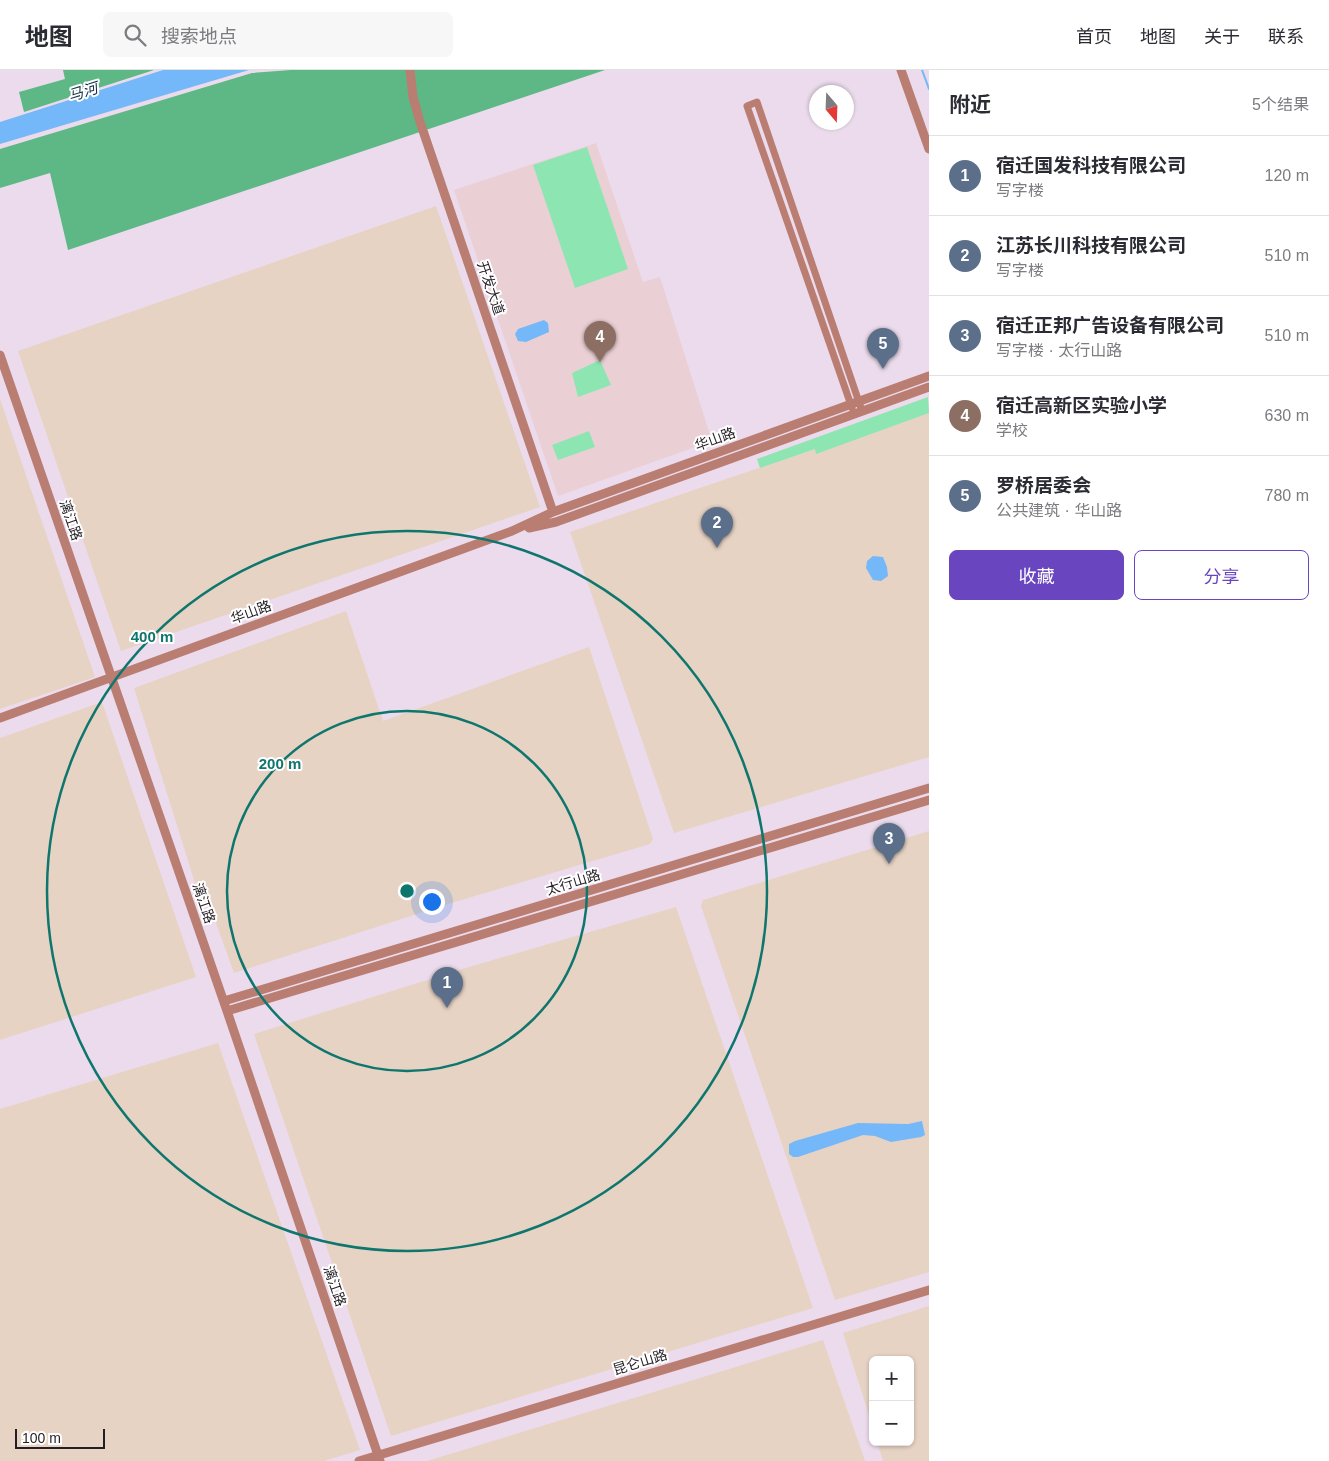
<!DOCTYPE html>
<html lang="zh">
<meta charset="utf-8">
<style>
:root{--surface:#fff;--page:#f7f7f7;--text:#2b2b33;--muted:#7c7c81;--line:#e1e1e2;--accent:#6946bf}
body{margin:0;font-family:Helvetica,"Noto Sans SC",sans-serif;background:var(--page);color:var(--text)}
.controls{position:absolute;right:15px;bottom:15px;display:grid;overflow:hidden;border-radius:8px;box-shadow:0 1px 4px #0004}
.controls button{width:45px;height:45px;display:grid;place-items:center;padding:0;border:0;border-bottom:1px solid var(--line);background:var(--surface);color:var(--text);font:25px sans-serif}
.compass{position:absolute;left:809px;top:15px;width:45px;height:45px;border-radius:50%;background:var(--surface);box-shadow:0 1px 4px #0004;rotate:161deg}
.scale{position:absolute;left:15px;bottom:12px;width:90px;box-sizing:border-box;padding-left:5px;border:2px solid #231e24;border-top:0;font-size:14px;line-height:18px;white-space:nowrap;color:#231e24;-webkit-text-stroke:4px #fff;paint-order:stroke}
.you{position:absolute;left:431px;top:831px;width:18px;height:18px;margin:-12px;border:4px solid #fff;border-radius:50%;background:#1a73e8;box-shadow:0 0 0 8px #1a73e833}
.badge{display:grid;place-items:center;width:32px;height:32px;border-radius:50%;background:var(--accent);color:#fff;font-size:16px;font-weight:700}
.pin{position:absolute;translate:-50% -41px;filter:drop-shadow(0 1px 2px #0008)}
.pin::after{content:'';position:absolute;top:26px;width:18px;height:15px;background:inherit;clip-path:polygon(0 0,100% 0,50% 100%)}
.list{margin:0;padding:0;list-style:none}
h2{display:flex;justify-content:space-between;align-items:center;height:65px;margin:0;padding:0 20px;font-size:21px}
h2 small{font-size:16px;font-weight:400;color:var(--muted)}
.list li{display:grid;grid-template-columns:32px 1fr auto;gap:15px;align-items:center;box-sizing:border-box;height:80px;padding:0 20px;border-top:1px solid var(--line)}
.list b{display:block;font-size:19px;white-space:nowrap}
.list p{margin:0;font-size:16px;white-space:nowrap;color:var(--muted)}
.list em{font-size:16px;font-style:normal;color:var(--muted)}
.actions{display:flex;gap:10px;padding:15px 20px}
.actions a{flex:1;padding:11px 0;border:1px solid var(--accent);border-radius:8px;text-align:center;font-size:18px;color:var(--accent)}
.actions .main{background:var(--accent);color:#fff}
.icon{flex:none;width:28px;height:28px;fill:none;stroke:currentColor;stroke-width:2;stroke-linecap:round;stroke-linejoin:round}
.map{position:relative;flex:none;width:929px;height:1391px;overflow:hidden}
header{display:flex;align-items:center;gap:30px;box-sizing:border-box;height:70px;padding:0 25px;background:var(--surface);border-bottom:1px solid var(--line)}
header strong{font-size:24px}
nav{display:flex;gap:28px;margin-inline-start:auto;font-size:18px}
.search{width:350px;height:45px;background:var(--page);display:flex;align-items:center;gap:12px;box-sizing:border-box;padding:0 18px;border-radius:8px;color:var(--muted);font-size:19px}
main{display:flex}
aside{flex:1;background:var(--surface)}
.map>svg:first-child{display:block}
.industrial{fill:#e7d3c4}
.education{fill:#ead0d4}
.green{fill:#8de6b1}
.forest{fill:#5db885}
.water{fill:#74b8f9}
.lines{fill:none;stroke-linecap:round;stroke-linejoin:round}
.stream{stroke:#74b8f9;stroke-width:2}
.minor{stroke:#ba7d71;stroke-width:7}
.tertiary{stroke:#ba7d71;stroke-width:9}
.ring{fill:none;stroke:#0f766e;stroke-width:2.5}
.labels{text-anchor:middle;stroke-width:4;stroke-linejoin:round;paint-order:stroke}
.street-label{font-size:14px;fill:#231e24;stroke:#fff}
.water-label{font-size:15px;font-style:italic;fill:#112d47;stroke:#fff}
.centre{fill:#0f766e;stroke:#fff;stroke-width:2.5}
.ring-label{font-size:15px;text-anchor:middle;font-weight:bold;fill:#0f766e;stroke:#fff;stroke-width:4;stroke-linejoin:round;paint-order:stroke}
</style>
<header>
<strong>地图</strong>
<div class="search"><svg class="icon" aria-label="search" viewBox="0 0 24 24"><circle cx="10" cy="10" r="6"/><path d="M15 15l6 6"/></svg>搜索地点</div>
<nav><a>首页</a><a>地图</a><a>关于</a><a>联系</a></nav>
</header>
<main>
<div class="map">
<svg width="929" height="1391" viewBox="0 0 929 1391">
<rect width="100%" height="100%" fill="#ebdbec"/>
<path class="industrial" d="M436 136 540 437 121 581 18 281Z
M0 329 95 607 0 639Z
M929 343V687L674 763 570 462 815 379 817 383Z
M346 541 383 651 589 577 653 769 650 774 448 834 234 903 201 811 195 813 134 618Z
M102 632 196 907 0 970V668Z
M929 761V1202L835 1230 701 836 703 830Z
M676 837 813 1238 391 1366 254 964 469 897Z
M218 973 360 1380 324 1391H0V1039Z
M929 1236V1391H883L877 1372H910V1290H873V1358L843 1263Z
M823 1270 865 1391H427L713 1304Z"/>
<path class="education" d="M596 73 643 212 660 207 712 371 558 426 454 120Z"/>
<path class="green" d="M587 77 628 199 575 218 533 95Z
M600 290 611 315 578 327 572 303Z
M928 327 929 343 816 384 815 379 760 398 757 389Z
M589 361 595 377 558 390 552 375Z"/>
<path class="forest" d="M63 0H154L24 42 19 22 65 9Z
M291 0H605L68 180 50 103 0 118V79L252 3Z"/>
<path class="water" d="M163 0H249L0 74V52Z
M544 250 548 253 549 262 526 272 518 271 515 264 518 259Z
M873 486 883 487 887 497 888 506 881 511 873 510 866 498 867 491Z
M922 1051 925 1065 921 1067 891 1072 875 1066 863 1065 798 1087H793L789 1084V1074L795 1071 858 1053 908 1054Z"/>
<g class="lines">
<path class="stream" d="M922 0 929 19"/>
<path class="minor" d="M852 338 747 36 757 32 862 341"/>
<path class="tertiary" d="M410 0 413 27 420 52 553 442
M901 0 929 79
M0 285 227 941 380 1391
M529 458 556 452 929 317
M0 648 512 461 553 442 929 306
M224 931 929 718
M227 941 929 730
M359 1391 929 1220"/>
</g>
<g class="ring">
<circle cx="407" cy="821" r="180"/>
<circle cx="407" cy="821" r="360"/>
</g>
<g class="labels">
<g class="street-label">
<text transform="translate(491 218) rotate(71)" y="5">开发大道</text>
<text transform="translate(715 369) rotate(-20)" y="5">华山路</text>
<text transform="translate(71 450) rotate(71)" y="5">漓江路</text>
<text transform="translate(251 542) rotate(-20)" y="5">华山路</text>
<text transform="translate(573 812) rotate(-17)" y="5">太行山路</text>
<text transform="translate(204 833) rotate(71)" y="5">漓江路</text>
<text transform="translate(335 1216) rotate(71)" y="5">漓江路</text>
<text transform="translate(640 1292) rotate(-17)" y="5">昆仑山路</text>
</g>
<g class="water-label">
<text transform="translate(83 22) rotate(-17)" y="5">马河</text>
</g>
</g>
<circle cx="407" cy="821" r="8" class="centre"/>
<g class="ring-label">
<text x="152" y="572">400 m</text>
<text x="280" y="699">200 m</text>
</g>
</svg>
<div class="controls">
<button>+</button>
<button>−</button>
</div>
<svg class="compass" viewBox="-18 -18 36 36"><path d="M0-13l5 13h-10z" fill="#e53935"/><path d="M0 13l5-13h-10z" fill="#7c7c81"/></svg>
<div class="scale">100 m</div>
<div class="you"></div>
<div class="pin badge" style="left:447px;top:938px;background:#5c6f8a">1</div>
<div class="pin badge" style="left:717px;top:478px;background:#5c6f8a">2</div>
<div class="pin badge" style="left:889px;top:794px;background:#5c6f8a">3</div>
<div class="pin badge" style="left:600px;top:292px;background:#8d6e63">4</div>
<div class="pin badge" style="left:883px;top:299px;background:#5c6f8a">5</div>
</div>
<aside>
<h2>附近<small>5个结果</small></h2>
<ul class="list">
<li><span class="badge" style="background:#5c6f8a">1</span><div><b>宿迁国发科技有限公司</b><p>写字楼</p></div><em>120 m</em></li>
<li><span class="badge" style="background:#5c6f8a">2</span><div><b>江苏长川科技有限公司</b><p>写字楼</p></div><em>510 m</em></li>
<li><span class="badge" style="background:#5c6f8a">3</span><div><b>宿迁正邦广告设备有限公司</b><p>写字楼 · 太行山路</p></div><em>510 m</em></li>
<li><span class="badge" style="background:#8d6e63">4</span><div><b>宿迁高新区实验小学</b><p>学校</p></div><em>630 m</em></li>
<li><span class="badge" style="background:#5c6f8a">5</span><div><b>罗桥居委会</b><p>公共建筑 · 华山路</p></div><em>780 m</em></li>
</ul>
<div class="actions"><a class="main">收藏</a><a>分享</a></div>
</aside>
</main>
